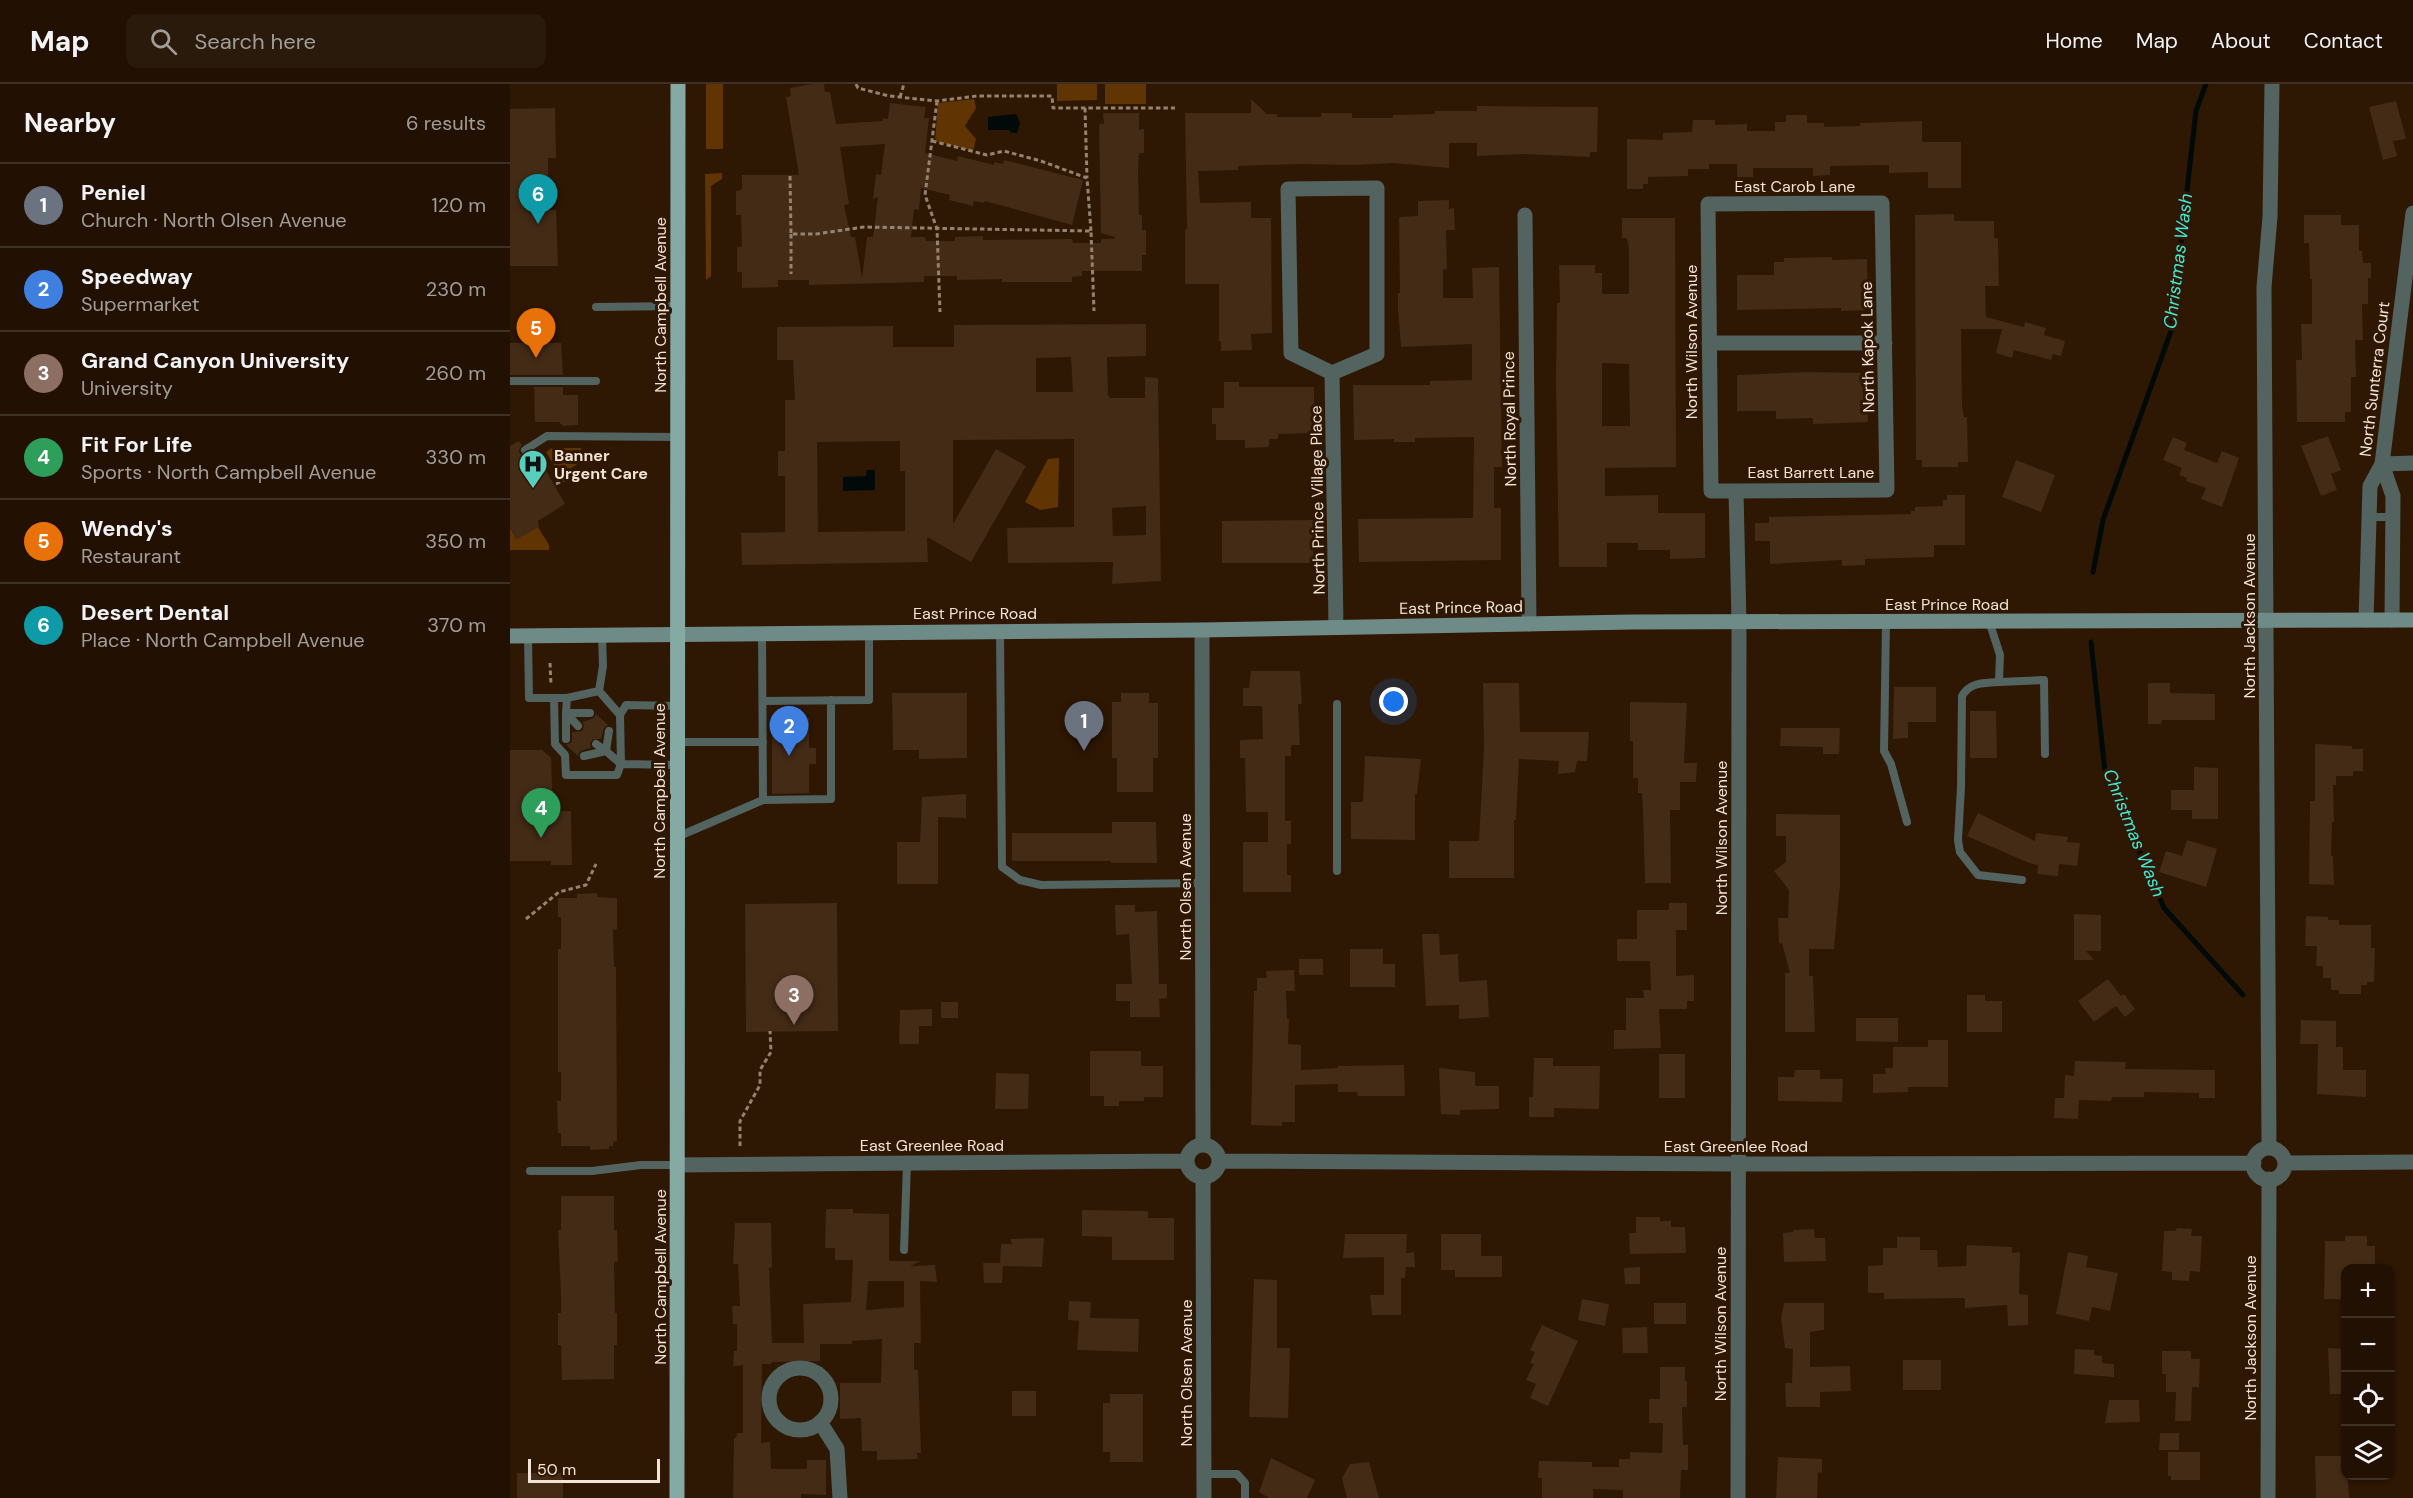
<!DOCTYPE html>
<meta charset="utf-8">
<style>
:root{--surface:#221102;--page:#2a1a0c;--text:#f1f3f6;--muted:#a29d99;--line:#3f3124;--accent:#b45309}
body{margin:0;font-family:"DM Sans",sans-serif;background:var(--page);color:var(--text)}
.controls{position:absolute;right:18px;bottom:18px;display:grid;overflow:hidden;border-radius:12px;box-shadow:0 2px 4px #0004}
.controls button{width:54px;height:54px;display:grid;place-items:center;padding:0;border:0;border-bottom:2px solid var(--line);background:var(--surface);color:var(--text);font:30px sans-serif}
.scale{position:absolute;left:18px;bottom:15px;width:132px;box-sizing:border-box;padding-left:6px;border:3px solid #f3e3d6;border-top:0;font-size:16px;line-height:21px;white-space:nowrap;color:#f3e3d6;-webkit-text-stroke:4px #2e1703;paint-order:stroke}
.you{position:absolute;left:884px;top:618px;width:21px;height:21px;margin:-15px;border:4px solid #fff;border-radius:50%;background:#1a73e8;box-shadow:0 0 0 9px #1a73e833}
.badge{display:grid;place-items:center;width:39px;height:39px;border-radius:50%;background:var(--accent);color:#fff;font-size:20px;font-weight:700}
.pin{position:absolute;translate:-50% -50px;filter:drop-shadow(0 2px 3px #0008)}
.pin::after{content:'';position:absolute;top:32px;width:21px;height:18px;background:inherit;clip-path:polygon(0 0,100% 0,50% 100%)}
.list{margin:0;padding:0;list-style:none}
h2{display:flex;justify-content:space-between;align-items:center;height:78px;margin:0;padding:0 24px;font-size:26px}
h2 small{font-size:20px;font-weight:400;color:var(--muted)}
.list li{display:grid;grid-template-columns:39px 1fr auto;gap:18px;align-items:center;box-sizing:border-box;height:84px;padding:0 24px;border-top:2px solid var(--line)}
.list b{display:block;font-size:22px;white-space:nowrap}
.list p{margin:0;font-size:20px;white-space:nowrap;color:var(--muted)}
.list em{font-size:20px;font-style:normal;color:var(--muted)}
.icon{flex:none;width:33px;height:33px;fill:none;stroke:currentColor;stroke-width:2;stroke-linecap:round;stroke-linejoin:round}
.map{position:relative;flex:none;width:1903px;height:1414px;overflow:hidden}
header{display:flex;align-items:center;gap:36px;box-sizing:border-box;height:84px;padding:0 30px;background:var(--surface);border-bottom:2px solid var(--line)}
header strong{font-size:28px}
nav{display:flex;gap:33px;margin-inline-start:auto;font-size:21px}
.search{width:420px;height:54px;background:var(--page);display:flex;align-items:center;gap:15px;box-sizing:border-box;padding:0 21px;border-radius:12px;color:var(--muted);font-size:22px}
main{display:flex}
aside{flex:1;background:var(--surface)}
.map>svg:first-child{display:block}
.green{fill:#613503}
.water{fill:#010a08}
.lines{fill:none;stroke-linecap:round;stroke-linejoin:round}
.stream{stroke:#010a08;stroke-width:5}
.building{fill:#432b16;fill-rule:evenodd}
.path{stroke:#958271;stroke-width:3;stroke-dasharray:4.5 3;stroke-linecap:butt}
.lane{stroke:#526360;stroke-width:8}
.street{stroke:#526360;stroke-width:15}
.secondary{stroke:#6f8b87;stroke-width:15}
.primary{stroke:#85aaa4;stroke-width:15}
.labels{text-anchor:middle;stroke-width:6;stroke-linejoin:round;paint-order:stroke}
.street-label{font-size:16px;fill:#f3e3d6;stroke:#2e1703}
.poi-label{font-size:16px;font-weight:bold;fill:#f3e3d6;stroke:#2e1703;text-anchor:start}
.water-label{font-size:18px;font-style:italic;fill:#40e8d6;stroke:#2e1703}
</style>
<header>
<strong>Map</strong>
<div class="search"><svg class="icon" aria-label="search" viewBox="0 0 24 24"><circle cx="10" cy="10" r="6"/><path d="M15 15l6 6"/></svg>Search here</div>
<nav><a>Home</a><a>Map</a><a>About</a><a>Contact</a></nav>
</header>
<main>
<aside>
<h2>Nearby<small>6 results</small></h2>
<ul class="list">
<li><span class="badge" style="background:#6b7280">1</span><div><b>Peniel</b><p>Church · North Olsen Avenue</p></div><em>120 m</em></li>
<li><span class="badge" style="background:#3f7fe0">2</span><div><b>Speedway</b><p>Supermarket</p></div><em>230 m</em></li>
<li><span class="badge" style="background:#8d6e63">3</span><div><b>Grand Canyon University</b><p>University</p></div><em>260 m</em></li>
<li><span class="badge" style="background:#2e9e5b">4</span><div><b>Fit For Life</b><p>Sports · North Campbell Avenue</p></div><em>330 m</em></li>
<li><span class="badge" style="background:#e8710a">5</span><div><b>Wendy's</b><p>Restaurant</p></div><em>350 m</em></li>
<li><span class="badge" style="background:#0f9aa8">6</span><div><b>Desert Dental</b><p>Place · North Campbell Avenue</p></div><em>370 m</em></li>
</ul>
</aside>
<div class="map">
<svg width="1903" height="1414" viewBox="0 0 1903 1414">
<rect width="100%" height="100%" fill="#2e1703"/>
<path class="green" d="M196 0H213V65H196Z
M547 0H587V16L547 17Z
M595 0H636V20H595Z
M464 15 466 24 455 42 466 55 463 67 425 57 428 19Z
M212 89V95L201 102V192L196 196 195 90Z
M42 364H71V378L50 391 36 368Z
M549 374 548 423 530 426 515 418 538 375Z
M0 443 6 455 28 443 39 461V466H0Z"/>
<path class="water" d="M506 30 510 39 507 49H501L499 46H478V33Z
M357 386H365V406L333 407V393L356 392Z"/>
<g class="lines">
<path class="stream" d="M1583 488 1593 436 1661 247 1686 27 1696 0
M1581 558 1595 688 1654 824 1733 911"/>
</g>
<path class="building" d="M303 0H314L315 8H320L326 40 373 37V34L378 35 380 19 416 23 414 34H419L415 69 447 77 448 72 484 81V78L493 80 494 76 573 96 562 141 475 117 474 119 464 117 463 122 439 116 440 111 411 104 409 126 404 125 401 153H415L416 157H445V153L473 152V156L562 155 563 159H591V155H605V153L591 149 589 40H594L593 29H629V46L634 45V69H629L628 85 629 131H632V146H636V171H632V187H572V192L562 193V198H492V195L447 196V192H414V198L299 201V196H268V203L232 204V188H227V163H232L231 131H226V107L232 106V91H289L276 13 281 12 280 4ZM375 60 371 91 366 90 363 115 368 113 363 153H357L352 194 345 153H341L334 121 339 120 330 63Z
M741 15 757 30H767V33H811V29H842V34H883V31L925 30V27H967V22L1088 23 1087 68H1080V73L1014 70 967 72V59H939V84L883 79 844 81 788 80 728 82V86L688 87 690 119 741 118V134H761L762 249 741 250 742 266 711 267V257H709V200H675V145H677L675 29H741Z
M1886 17 1896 55 1883 57 1887 72 1873 76 1859 23Z
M45 24 46 74H38V126H46L48 182H0V25Z
M1276 31H1297V39H1314V43L1350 42V39L1412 37V58H1451V104H1418V88L1379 89V81L1320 82V91L1303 92V84H1243V93H1227V80H1199V85H1178V92L1138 93V100H1133V105H1117V55L1153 56V49L1182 48 1183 36H1205V41L1237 40V47H1265V38H1276Z
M939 116V125L944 124 945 146H936L937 185 933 186V214H963L962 184 989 183 992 383H984V424H991V476L849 478 848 435 963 434 964 353 905 354V358H884V355L844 356 843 301H920V297L962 296V260L891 263 888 225V209H890L889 133 908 132V117Z
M1444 130V137H1484V154H1488L1489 202H1475L1476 233 1514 243 1515 238 1536 244 1534 251 1555 257 1551 272 1543 270 1541 276 1504 266 1502 274 1486 269 1492 245H1451L1452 322 1454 333H1457L1458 378H1448V383H1412V376H1406L1405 131Z
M1794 131H1831V141H1849V167H1852L1853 179H1861V194H1858V220H1852L1853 256H1845L1846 293H1841V328H1835V338H1787L1786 276H1792L1791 240H1802V195H1800L1799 159H1794Z
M1112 134H1165L1166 383 1095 384V412L1148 411V429H1195V474L1160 475V466H1128V459H1097V483H1049L1046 297 1047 219H1050L1049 181H1085V189H1092V210H1119V165L1117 154H1112ZM1092 279 1119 280 1120 342H1092Z
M1322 173V176L1357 175 1358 226 1331 227V224L1227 226V191H1264V178H1274V174Z
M636 240V272L597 273 598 311 600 314H635V293L648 294 651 497 602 500 603 478 498 479 497 444 564 443V355L443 356V440L486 365 516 382 461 478 417 453 418 478 232 481 231 449 275 448V392H268V367H275V316H285L283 276H267V243L383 242V263H444V241ZM561 273 563 308H526V274ZM390 357V387H395V447L308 448 307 358ZM636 422V451L603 452 602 424Z
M0 259H51L53 291H0Z
M1297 288 1351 289V294L1357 293 1358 338 1303 340V334L1266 335V327H1227V291Z
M714 298H729V303H804V349L768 350V355H759V363L735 364V356H706V340H702V324H714Z
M24 303H53V311H68V341L53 342 49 338H25Z
M1818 352 1831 386 1821 390 1827 406 1811 412 1791 362Z
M1663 353 1677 359 1674 366 1707 379 1712 367 1729 374 1712 423 1691 415 1696 404 1676 397 1677 394 1669 391 1672 384 1653 376Z
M9 357 12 361 9 366 10 370 18 372 22 378 30 376 55 420 28 437 29 443 6 455 0 443V362Z
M1506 376 1545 391 1531 428 1492 413Z
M1437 411H1455V461H1424V473L1355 475V481L1332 482V476L1260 480V457H1245V439H1259V433L1401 430V427H1405V423L1433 422V416H1437Z
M803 436V479H712V437Z
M741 587H790L792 620H788L790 661H781V672H775V737H781V760H777V791H781V808H733V758H758V728H736L735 674H730V656L753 655 752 622H733V604H739Z
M973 599H1009L1010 648H1079L1077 677H1067L1065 688 1048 690 1049 677 1009 675 1006 736H1004V794H939V757H969L974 664Z
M1638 599H1660V609L1705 610V636H1652L1651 640H1638Z
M1384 603H1426V638H1398V654L1383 655Z
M382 609H457V674L409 675V666H383Z
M611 609H639V619H648V674H643V708H607V674H602V618H611Z
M1120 618 1177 619 1174 679H1187L1186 698H1170V726H1160L1161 799H1135L1133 725 1132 709H1128V694H1123V657H1120Z
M1460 627H1486L1487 674H1460Z
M86 630 98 641 94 644 91 655H83L80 659 81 664 70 667 68 672 56 661 62 658V648L72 647 74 643 73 638 84 634Z
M262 634H299V664H306V680H299V709L262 710Z
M1271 644H1330L1329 670H1313V663L1270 662Z
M1805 660 1842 662V665H1853V687H1843V692H1826V701H1823L1824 738H1822L1821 772H1823L1824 801 1799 800 1800 717H1805Z
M0 666H32L41 674 43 727H61L62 781H41V777H0Z
M855 672 911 675 907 710H905V756L841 755V718H853Z
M1684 683 1708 684V735H1682V726H1661V706H1684Z
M456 710V734L428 733V800H387V758H410L412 713Z
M1468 729 1525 757 1526 749 1558 753 1557 758 1570 759 1567 782 1549 780 1548 792 1527 790 1528 781 1519 779 1457 752Z
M1266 730 1330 731V801L1324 865H1299V892H1303L1305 948H1275V889H1280L1272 859 1269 860 1268 834H1278L1279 806 1264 787 1276 778V752H1266Z
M602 738H646L647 779H601V777H502V749H602Z
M1677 756 1707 765 1696 803 1649 788 1656 767 1672 772Z
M87 809V813L107 814V845L103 846 104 883H106L107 1057 103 1058V1062H99V1065L80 1066V1062H51V1049H48L47 1017H51V988H48V865H51V833H48V814H67V810Z
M327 819 328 947 236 948 235 820Z
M1159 819H1177V846H1166V892L1184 891V917H1177V925H1149L1151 964 1104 965V946H1116V914H1134L1133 906H1141L1140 877H1107V855H1127V826H1159Z
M605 821H625V828L647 827 649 900H657V914L649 915 650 933H620V917H606V900H622L619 850 606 851Z
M1564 830 1591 831V867H1576L1584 876H1564Z
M1796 832 1818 833V836H1829V841H1861V864H1865L1864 898H1857V901H1851V910H1829V906H1821V894H1813V882H1806L1807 862H1795Z
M912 850H929L930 871 948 870 949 898 977 896 979 933 949 935V921L916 922Z
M840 865H873V880H885V903H840Z
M789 875H813V891H789Z
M784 886 785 907H776L777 935H779L778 960 791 961V986L828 984V982L894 981 895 1012H848L847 1008H828V1000L785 1001V1038H772V1042L741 1041 744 907H747V894H757L756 887Z
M1598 895 1611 912 1614 910 1625 925 1615 933 1606 922 1584 938 1568 917Z
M1457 911H1475V917H1492V948H1457Z
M431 918H448V934H431Z
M422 925V942H409V960H389L390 926Z
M1346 934H1388V958L1346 957Z
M1791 936 1826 937V963H1833V986H1856V1013L1807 1010 1808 960H1790Z
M1418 956H1438V1003H1398V1008L1363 1009V990H1376L1375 984H1383V963H1418Z
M580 967H631V982H653V1013H634V1017H609V1022H594V1012H580Z
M1149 970H1175V1014H1149Z
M1024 974H1043V982H1090L1089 1025 1044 1024V1033H1019V1013H1023Z
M1565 977 1616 978 1615 985 1705 986V1014H1689V1009L1634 1008V1013H1602L1601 1017 1569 1016 1568 1035 1544 1034 1545 1014H1554L1555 991 1564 992Z
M929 984 965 988V1002H989V1025L950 1026V1031L931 1030Z
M1285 986H1310V995H1333L1332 1018 1268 1017V993H1284Z
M486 989 519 990 518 1025H485Z
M51 1112H104V1146H107L108 1177 104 1178 105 1229H107V1261H104V1295L52 1296 51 1261H48V1229H51V1211L48 1146H51Z
M316 1125H343V1129L379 1130V1177H411L400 1182 425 1181 427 1198 410 1197 411 1259H404V1286H408L411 1369H407L408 1375 367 1376V1367H352L351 1334 330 1335V1299H371L372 1255 342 1257V1260H310V1277L262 1278 261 1280H252L251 1359 260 1358 261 1385H297V1376H316V1411L291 1410V1414H223L224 1354H226L227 1349H233V1281L223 1282 224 1267H227V1240H223L222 1222H230L228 1180H223L225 1139H261L262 1183 259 1184 262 1259H294L293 1220 341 1218 343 1176H325V1164H315ZM358 1197H394V1223L356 1226Z
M572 1126 638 1127V1134H664V1176H602V1153L572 1152Z
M1126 1133H1150V1137H1161V1143H1175L1176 1169 1120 1170 1119 1149H1126Z
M1667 1144 1682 1145 1681 1152H1692L1690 1188 1680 1187 1679 1197 1662 1196V1188L1652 1187 1654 1147H1665Z
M1304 1145 1305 1154H1315L1316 1177 1274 1178 1273 1149 1284 1148 1283 1146Z
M835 1150H897L896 1169 904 1168 905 1183H896L895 1194H891V1231H862L860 1211H874V1173L833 1174Z
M931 1150H971V1172H992V1193H945V1186H931Z
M1835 1152H1857V1162H1865V1185H1836V1215H1814L1815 1157H1835Z
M1387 1153H1410V1166H1427L1428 1183 1456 1182 1457 1161 1502 1163V1169L1510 1168 1509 1210 1518 1211V1241L1498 1242 1497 1221 1455 1224V1214L1374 1215V1209H1358V1182L1373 1181V1164H1387Z
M534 1154 532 1183 493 1182 492 1199H474L473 1179H490L491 1160H502L500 1155Z
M1558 1168 1578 1172 1576 1183 1608 1189 1600 1227 1582 1223 1579 1237 1546 1230Z
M1130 1183V1200H1115L1114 1184Z
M744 1195 767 1196V1264H780L778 1334 739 1333Z
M1072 1215 1099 1220 1095 1242 1068 1236Z
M559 1217 581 1218 580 1234 629 1235 628 1268 567 1266 569 1237 558 1236Z
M1144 1219H1176V1240H1144Z
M1274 1219H1314V1246L1300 1248V1283L1340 1282 1341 1307 1310 1308V1323H1276L1275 1299H1282L1283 1265 1275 1264 1271 1234Z
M1032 1241 1068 1257 1038 1322 1020 1314 1026 1300 1016 1296 1024 1280 1020 1279 1025 1268 1020 1266Z
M1137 1243 1138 1269H1113L1112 1244Z
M1818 1264 1836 1265V1310H1820Z
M1565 1265 1584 1266V1271L1592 1272V1279L1604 1280V1293L1564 1290Z
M1652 1267H1681V1275H1690L1689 1303H1682L1681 1337H1665L1666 1308H1656V1290H1652Z
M1393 1276H1431V1306H1393Z
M1150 1283H1175V1297H1177V1323H1172L1173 1361H1178V1386H1171L1170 1414H1113V1406L1083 1405V1414H1032V1394H1028L1029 1377 1082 1378V1383H1109V1375H1120V1368L1152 1369 1153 1339H1139V1315H1150Z
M502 1307H526V1332H502Z
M600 1310H633V1378H600V1368H593V1319H600Z
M1599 1316H1629L1630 1338 1595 1339Z
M1650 1349H1669V1366H1649Z
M1658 1368H1690V1396H1661V1392H1658Z
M1805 1372H1836L1839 1414H1806Z
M1268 1373 1312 1375V1389L1308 1388 1307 1414H1266Z
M761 1374 805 1396 797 1414H759L749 1408Z
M859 1378 869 1414H837L832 1394 840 1380Z
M7 1389H53V1414H7Z"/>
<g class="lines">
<path class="path" d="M346 0 348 4 379 12 427 17 467 12H542L543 24H665
M390 13 394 0
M427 17 415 111 427 145 430 228
M575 24 577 94
M422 57 477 71 494 67 531 77 577 94 581 147
M280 92 281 150H306L354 143 581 147 584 227
M281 150V190
M46 400 54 396
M40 579 41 601
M16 835 49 808 76 801 86 780
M230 1062V1037L250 1001V986L261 968 260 947"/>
<path class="lane" d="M86 223 168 222
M0 297H86
M15 366 37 352 168 353
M1859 433H1883
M1479 537 1490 571 1489 598 1534 596 1535 670
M1376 538 1374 667 1381 680 1397 738
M490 547 492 783 510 796 531 801 693 799
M252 549 253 716
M18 551 19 614H57L89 607 93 582 92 551
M1489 598C1474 599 1460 598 1452 612L1451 703 1448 756 1450 768 1468 791 1512 796
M89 607 110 631
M44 614 45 660 55 671 56 691H107L111 680 96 667 99 647
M57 614 56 629 68 642
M253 617 359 616V548
M167 622 116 621 110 631 111 680 167 681
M56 655V629H80
M167 658H253
M74 672 96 667 86 660
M167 753 253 716 321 715V616
M827 787V620
M20 1087H82L131 1081H167
M394 1166 397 1079
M695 1390H727L735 1399V1414"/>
<path class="street" d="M867 104V270L822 289 781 269 778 105Z
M1015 131 1019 540
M1199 259H1375
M822 289 826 543
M1872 380 1883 412 1882 536
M1872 380 1903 379
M1226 407 1377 406 1372 119 1198 120 1201 407H1226L1229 538 1228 1414
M1856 536 1860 402 1872 380 1903 129
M692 546 693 1061
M677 1077a16 16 0 1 1 32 0a16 16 0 1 1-32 0Z
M1759 1064 1754 203 1760 133 1762 0
M1743 1080a16 16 0 1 1 32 0a16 16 0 1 1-32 0Z
M709 1077 1228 1080 1744 1079
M1775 1079 1903 1078
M167 1081 677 1077
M693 1093 694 1414
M259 1315a31 31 0 1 1 62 0a31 31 0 1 1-62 0Z
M310 1338 327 1365 330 1414
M1758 1414 1759 1095"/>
<path class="secondary" d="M0 552 692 546 1122 538 1903 536"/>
<path class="primary" d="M167 1414 168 0"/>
</g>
<defs>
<g id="hospital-pin" transform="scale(1.5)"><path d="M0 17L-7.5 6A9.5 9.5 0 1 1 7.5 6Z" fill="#58cebf" stroke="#2e1703"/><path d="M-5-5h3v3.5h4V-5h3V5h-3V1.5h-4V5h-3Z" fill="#111"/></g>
</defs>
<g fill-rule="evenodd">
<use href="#hospital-pin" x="23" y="380"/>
</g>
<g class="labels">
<g class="street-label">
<text x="1285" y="108">East Carob Lane</text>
<text transform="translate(150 221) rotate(-90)" y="6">North Campbell Avenue</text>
<text transform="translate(1181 258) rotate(-90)" y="6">North Wilson Avenue</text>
<text transform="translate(1357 263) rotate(-91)" y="6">North Kapok Lane</text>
<text transform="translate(1864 295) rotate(-83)" y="6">North Sunterra Court</text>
<text transform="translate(999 335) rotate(-91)" y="6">North Royal Prince</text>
<text x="1301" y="394">East Barrett Lane</text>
<text transform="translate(807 416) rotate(-91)" y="6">North Prince Village Place</text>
<text x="1437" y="526">East Prince Road</text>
<text transform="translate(951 523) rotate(-1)" y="6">East Prince Road</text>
<text x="465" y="535">East Prince Road</text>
<text transform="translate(1739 532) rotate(-90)" y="6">North Jackson Avenue</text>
<text transform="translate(149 707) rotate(-90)" y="6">North Campbell Avenue</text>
<text transform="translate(1211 754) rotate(-90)" y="6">North Wilson Avenue</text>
<text transform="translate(675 803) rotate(-90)" y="6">North Olsen Avenue</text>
<text x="422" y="1067">East Greenlee Road</text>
<text x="1226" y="1068">East Greenlee Road</text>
<text transform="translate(150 1193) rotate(-90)" y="6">North Campbell Avenue</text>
<text transform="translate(1210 1240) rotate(-90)" y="6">North Wilson Avenue</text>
<text transform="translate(1740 1254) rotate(-90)" y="6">North Jackson Avenue</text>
<text transform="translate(676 1289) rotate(-90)" y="6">North Olsen Avenue</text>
</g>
<g class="poi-label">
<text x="44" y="377">Banner<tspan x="44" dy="18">Urgent Care</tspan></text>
</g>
<g class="water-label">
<text transform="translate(1668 177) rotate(-83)" y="6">Christmas Wash</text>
<text transform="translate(1624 749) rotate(68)" y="6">Christmas Wash</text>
</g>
</g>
</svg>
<div class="controls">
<button>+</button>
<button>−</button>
<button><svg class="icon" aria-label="locate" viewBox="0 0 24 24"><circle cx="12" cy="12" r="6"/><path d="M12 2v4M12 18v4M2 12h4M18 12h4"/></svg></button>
<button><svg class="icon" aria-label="layers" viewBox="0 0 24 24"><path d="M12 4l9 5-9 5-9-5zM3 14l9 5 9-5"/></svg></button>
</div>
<div class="scale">50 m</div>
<div class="you"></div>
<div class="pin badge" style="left:574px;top:667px;background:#6b7280">1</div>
<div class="pin badge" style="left:279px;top:672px;background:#3f7fe0">2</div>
<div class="pin badge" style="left:284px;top:941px;background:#8d6e63">3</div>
<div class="pin badge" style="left:31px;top:754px;background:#2e9e5b">4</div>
<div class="pin badge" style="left:26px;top:274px;background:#e8710a">5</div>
<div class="pin badge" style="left:28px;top:140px;background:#0f9aa8">6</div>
</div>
</main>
